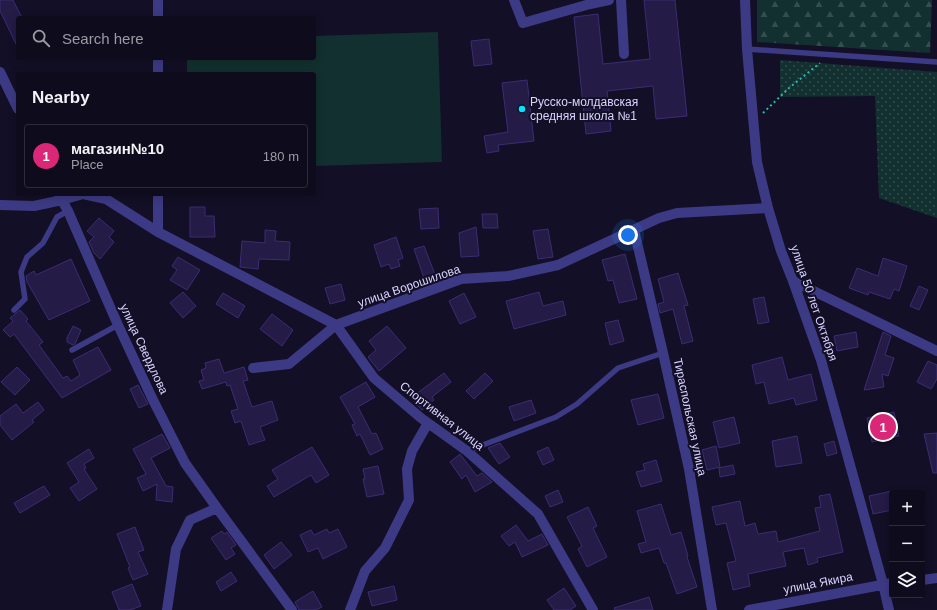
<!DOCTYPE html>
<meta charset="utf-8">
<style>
:root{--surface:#0e0b1c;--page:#1c1929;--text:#f1f3f6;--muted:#9b9ba3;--line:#2e2b3b;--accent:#db2777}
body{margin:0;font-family:Helvetica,sans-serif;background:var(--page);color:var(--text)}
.controls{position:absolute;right:12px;bottom:12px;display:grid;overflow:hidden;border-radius:4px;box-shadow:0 2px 10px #0003}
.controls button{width:36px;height:36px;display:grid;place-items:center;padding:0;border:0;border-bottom:1px solid var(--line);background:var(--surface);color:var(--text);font:20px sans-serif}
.you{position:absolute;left:628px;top:235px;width:14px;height:14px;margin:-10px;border:3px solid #fff;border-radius:50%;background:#1a73e8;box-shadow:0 0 0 6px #1a73e833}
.badge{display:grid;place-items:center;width:26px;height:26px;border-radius:50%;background:var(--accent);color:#fff;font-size:13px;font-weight:700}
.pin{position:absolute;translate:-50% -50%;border:2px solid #fff;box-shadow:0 1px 4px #0006}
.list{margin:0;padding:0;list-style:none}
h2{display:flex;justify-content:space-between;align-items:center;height:52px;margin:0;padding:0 16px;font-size:17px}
h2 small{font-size:13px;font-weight:400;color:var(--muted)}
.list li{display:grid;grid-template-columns:26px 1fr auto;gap:12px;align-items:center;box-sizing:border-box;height:64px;margin:0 8px 8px;padding:0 8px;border:1px solid var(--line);border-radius:4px}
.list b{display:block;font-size:15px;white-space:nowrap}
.list p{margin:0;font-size:13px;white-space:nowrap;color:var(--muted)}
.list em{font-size:13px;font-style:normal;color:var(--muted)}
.icon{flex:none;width:22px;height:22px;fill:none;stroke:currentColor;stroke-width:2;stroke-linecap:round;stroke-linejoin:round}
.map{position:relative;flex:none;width:937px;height:610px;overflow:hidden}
.search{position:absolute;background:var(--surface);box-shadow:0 2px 10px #0003;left:16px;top:16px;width:300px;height:44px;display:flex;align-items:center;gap:10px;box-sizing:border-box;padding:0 14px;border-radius:4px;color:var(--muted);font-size:15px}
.panel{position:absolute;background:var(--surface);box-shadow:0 2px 10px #0003;left:16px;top:72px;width:300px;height:124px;border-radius:4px}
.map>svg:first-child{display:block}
.grass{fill:url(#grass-dots)}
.forest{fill:url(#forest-firs)}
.garden{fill:#12302f}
.building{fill:#241b47;stroke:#3b2d73}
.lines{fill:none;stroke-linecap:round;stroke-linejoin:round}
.path{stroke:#2fb8b0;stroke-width:2;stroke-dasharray:2 3;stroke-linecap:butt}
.service{stroke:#3d3a85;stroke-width:5.5}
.minor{stroke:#3d3a85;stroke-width:10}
.poi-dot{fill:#00e5ff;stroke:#130f26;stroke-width:1.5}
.labels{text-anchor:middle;stroke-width:4;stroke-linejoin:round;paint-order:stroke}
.poi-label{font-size:12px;fill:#d9d4ff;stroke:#130f26;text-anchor:start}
.street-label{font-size:12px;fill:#d9d4ff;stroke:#130f26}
</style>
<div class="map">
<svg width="937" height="610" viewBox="0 0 937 610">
<defs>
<pattern id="grass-dots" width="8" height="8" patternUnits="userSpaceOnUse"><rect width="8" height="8" fill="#12302f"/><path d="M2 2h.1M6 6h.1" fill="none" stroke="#344d4e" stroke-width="1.8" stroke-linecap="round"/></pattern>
<pattern id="forest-firs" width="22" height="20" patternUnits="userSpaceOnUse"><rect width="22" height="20" fill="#12302f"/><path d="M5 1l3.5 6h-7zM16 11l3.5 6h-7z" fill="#344d4e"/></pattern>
</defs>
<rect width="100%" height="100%" fill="#130f26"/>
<path class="grass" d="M780 60 937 72V218L879 198 875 96 780 97Z"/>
<path class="forest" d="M757 0H932L930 53 757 42Z"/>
<path class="garden" d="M438 32 442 162 314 166V74H187V58H314V36Z"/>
<path class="building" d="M0 0H13L22 18H18V48L0 11Z
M644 0H675L687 116 656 119 653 86 607 91 611 131 586 134 574 17 598 14 603 64 650 59Z
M489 39 492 64 474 66 471 41Z
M527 80 534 141 498 145 499 151 487 153 484 136 508 132 502 83Z
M190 207H205V216H214L215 237H190Z
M438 208 439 228 421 229 419 209Z
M482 214H497L498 228H483Z
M99 218 114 231 109 237 114 242 100 259 94 253 89 242 94 237 87 231Z
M476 227 479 256 461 257 459 233Z
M548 229 553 257 538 259 533 231Z
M265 230 276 231 275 241 290 242 289 260 259 259 258 269 240 267 242 241 265 243Z
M396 237 403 258 398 260 400 266 391 269 389 264 381 267 374 245Z
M424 246 436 277 425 281 414 249Z
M625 254 637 299 619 303 613 280 608 281 602 260Z
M178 257 200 270 187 290 170 280 177 270 172 266Z
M883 258 907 266 899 291 894 289 890 299 869 292 868 295 849 288 857 268 878 276Z
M71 259 90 301 49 320 27 282 26 276 34 271 36 275Z
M678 273 688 305 684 306 693 341 682 344 673 309 660 313 658 304 664 302 658 279Z
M341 284 345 300 330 304 325 288Z
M919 286 928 290 919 310 910 306Z
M183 292 196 306 183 318 170 303Z
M539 292 543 306 563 301 566 315 514 329 506 301Z
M223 293 245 306 238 318 216 304Z
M464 293 476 317 460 324 449 301Z
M764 297 769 322 758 324 753 299Z
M20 310 28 319 26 321 43 342 39 345 63 378 67 376 71 381 80 375 73 360 98 347 111 370 62 398 14 334 10 337 3 330 13 321 10 318Z
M272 314 293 330 282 346 260 329Z
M618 320 624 341 610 345 605 323Z
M73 326 81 330 75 344 73 345 67 342V338Z
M387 326 406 348 379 371 368 357 376 350 369 341Z
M856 332 858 347 837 351 834 336Z
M883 332 891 336 885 355 894 358 888 376 882 374 884 387 864 390Z
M782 357 788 380 811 374 817 400 796 405 794 398 769 404 764 382 756 384 752 365Z
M219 359 224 373 244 367 248 380 243 381 252 407 272 401 278 420 260 427 265 440 249 445 241 421 235 423 231 411 238 409 230 385 227 386 226 382 202 389 199 381 204 380 201 370 206 368 205 363Z
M928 361 937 365V379L931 389 917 382Z
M17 367 30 380 15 395 1 382Z
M444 373 451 382 432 397 434 400 422 410 411 398Z
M485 373 493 381 474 399 466 391Z
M366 382 375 397 358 407 372 434 376 433 383 449 370 455 360 434 357 436 352 425 355 424 340 397Z
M138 385 148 404 139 408 130 389Z
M658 394 664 418 638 425 631 400Z
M531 400 536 413 514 421 509 407Z
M38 402 44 410 32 420 34 422 12 440 0 425V416L16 404 23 413Z
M894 412 899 436 872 442 867 418Z
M734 417 740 443 719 448 713 422Z
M937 433V473H933L924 434Z
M162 434 170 448 151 458 166 486 173 487 172 502 156 500 157 484 143 491 137 478 146 474 133 449Z
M797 436 802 463 776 467 772 441Z
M834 441 837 453 827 456 824 444Z
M500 443 510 457 499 464 488 448Z
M716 446 720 467 707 470 702 450Z
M312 447 329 475 316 483 311 475 274 497 267 486 278 479 272 470Z
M548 447 554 460 543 465 537 452Z
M89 449 94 458 84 464 86 468 84 469 97 489 79 501 70 488 79 482 67 463Z
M460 454 477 476 482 473 492 482 475 492 466 475 462 479 450 462Z
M656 460 662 481 641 487 636 472 645 470 643 464Z
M733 465 735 474 720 477 719 468Z
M378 466 384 494 367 497 363 479H365L363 469Z
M44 486 50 495 20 513 14 503Z
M558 490 563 502 550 507 545 496Z
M892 491V510L873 514 869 496Z
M830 494 843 552 817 558 818 562 808 565 804 548 783 552 786 566 748 574 750 586 733 590 727 563 736 561 726 523 716 525 712 507 740 501 745 526 755 523 758 534 776 531 778 542 820 531 815 508 821 507 819 496Z
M661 504 671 535 681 532 688 556 687 557 697 587 677 594 666 563H664L659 548 641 553 638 544 646 542 637 511Z
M588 507 597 526 593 528 607 557 587 567 578 549 582 546 567 517Z
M516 525 528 541 542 534 548 545 522 557 515 542 509 546 501 536Z
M135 527 144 550 138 552 148 574 133 580 128 568 130 567 117 534Z
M327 529 329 533 338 529 347 547 323 559 318 548 308 552 300 535 311 530 314 535Z
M222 531 224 534 227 532 236 545 231 548 235 554 226 560 211 538Z
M281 542 292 555 274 569 264 555Z
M231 572 237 581 221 591 216 582Z
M132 584 141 606 130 610H119L112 592Z
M394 586 397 600 372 606 368 592Z
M564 588 576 606 570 610H554L547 600Z
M313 591 322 607 316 610H299L295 602Z
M649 597 653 610H615L614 608Z"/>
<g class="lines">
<path class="path" d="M763 113 789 88 820 63"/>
<path class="service" d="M747 49 937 62
M14 310 25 299 21 272 27 257 43 243 57 217 68 211
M72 350 118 325
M467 451 556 417 577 404 618 368 663 353"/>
<path class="minor" d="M514 0 523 23 590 4 609 0
M621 0 624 54
M745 0 747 49 757 162 768 208 781 251 793 281 821 360 883 584 889 610
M158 18V0
M0 72 18 109
M158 74V58
M59 195 68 211 118 325 152 398 185 463 217 508 292 610
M0 205 34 206 62 200 83 194 106 199 158 232 336 325 374 378 421 418 467 451 538 514 593 610
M634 230 663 353 689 469 712 610
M158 232V194
M793 281 937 351
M253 368 289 364 336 325 461 279 508 276 558 265 659 218 677 213 768 208
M922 580 937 578
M167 610 176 549 190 520 217 508
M350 610 365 571 385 548 409 500 407 469 412 451 428 423
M749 610 892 583"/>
</g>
<circle class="poi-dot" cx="522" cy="109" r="4"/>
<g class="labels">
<g class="poi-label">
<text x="530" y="106">Русско-молдавская<tspan x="530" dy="14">средняя школа №1</tspan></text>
</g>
<g class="street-label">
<text transform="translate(409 286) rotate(-19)" y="4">улица Ворошилова</text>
<text transform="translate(814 303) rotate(71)" y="4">улица 50 лет Октября</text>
<text transform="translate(144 349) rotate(65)" y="4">улица Свердлова</text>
<text transform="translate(442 416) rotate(38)" y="4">Спортивная улица</text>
<text transform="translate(690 417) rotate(78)" y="4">Тираспольская улица</text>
<text transform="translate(818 583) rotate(-11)" y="4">улица Якира</text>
</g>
</g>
</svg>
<div class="controls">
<button>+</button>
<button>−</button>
<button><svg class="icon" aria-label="layers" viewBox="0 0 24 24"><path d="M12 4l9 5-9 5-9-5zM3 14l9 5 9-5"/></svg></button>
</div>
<div class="you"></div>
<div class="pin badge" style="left:883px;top:427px">1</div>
<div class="search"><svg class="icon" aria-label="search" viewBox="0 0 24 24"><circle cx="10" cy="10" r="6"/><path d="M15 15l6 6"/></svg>Search here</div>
<section class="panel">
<h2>Nearby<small></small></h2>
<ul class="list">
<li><span class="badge">1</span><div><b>магазин№10</b><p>Place</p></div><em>180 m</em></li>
</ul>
</section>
</div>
